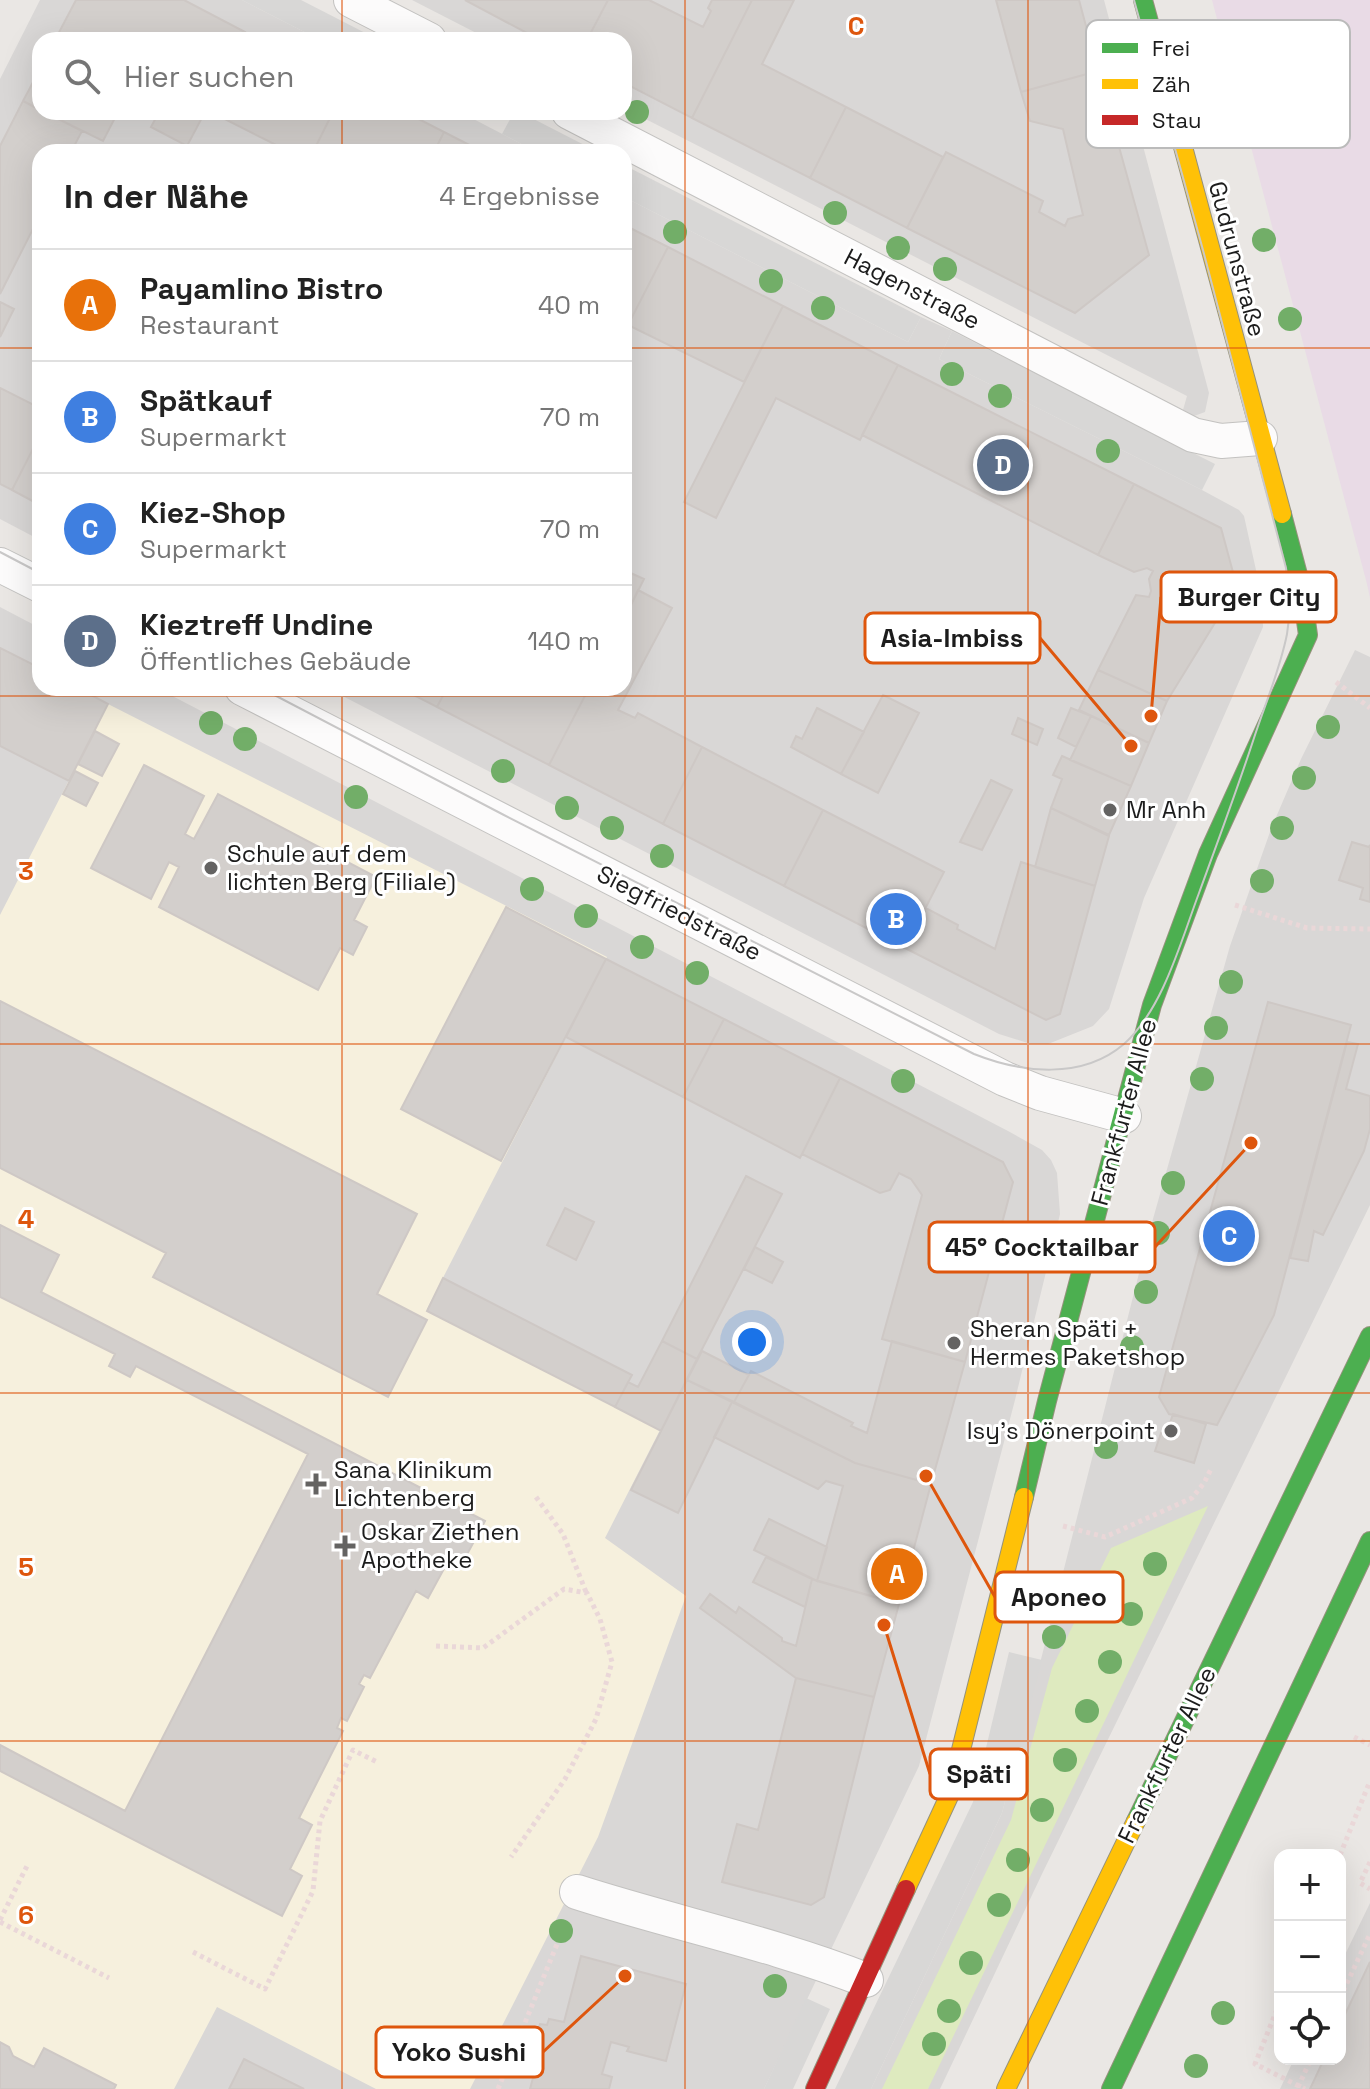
<!DOCTYPE html>
<html lang="de">
<meta charset="utf-8">
<style>
:root{--surface:#fff;--page:#f6f6f6;--text:#222;--muted:#767676;--line:#e0e0e0;--accent:#db2777}
body{margin:0;font-family:"Space Grotesk",sans-serif;background:var(--page);color:var(--text)}
.controls{position:absolute;right:24px;bottom:24px;display:grid;overflow:hidden;border-radius:16px;box-shadow:0 8px 32px #0002}
.controls button{width:72px;height:72px;display:grid;place-items:center;padding:0;border:0;border-bottom:2px solid var(--line);background:var(--surface);color:var(--text);font:40px sans-serif}
.you{position:absolute;left:752px;top:1342px;width:28px;height:28px;margin:-20px;border:6px solid #fff;border-radius:50%;background:#1a73e8;box-shadow:0 0 0 12px #1a73e833}
.badge{display:grid;place-items:center;width:52px;height:52px;border-radius:50%;background:var(--accent);color:#fff;font-size:26px;font-weight:700}
.pin{position:absolute;translate:-50% -50%;border:4px solid #fff;box-shadow:0 2px 8px #0006}
.list{margin:0;padding:0;list-style:none}
h2{display:flex;justify-content:space-between;align-items:center;height:104px;margin:0;padding:0 32px;font-size:34px}
h2 small{font-size:26px;font-weight:400;color:var(--muted)}
.list li{display:grid;grid-template-columns:52px 1fr auto;gap:24px;align-items:center;box-sizing:border-box;height:112px;padding:0 32px;border-top:2px solid var(--line)}
.list b{display:block;font-size:30px;white-space:nowrap}
.list p{margin:0;font-size:26px;white-space:nowrap;color:var(--muted)}
.list em{font-size:26px;font-style:normal;color:var(--muted)}
.icon{flex:none;width:44px;height:44px;fill:none;stroke:currentColor;stroke-width:2;stroke-linecap:round;stroke-linejoin:round}
.map{position:relative;flex:none;width:1370px;height:2089px;overflow:hidden}
.search{position:absolute;background:var(--surface);box-shadow:0 8px 32px #0002;left:32px;top:32px;width:600px;height:88px;display:flex;align-items:center;gap:20px;box-sizing:border-box;padding:0 28px;border-radius:24px;color:var(--muted);font-size:30px}
.panel{position:absolute;background:var(--surface);box-shadow:0 8px 32px #0002;left:32px;top:144px;width:600px;height:552px;border-radius:24px}
.map>svg:first-child{display:block}
.residential{fill:#d9d7d6}
.industrial{fill:#e9dbe6}
.education{fill:#f6f0dd}
.religious{fill:#d8d7d6}
.grass{fill:#deeabf}
.building{fill:#d3cfcc;stroke:#cec8c5;stroke-width:2}
.lines{fill:none;stroke-linecap:round;stroke-linejoin:round}
.street-casing{stroke:#c3c2c0;stroke-width:36}
.fast-casing{stroke:#95927c;stroke-width:20}
.slow-casing{stroke:#95927c;stroke-width:20}
.jam-casing{stroke:#95927c;stroke-width:20}
.path{stroke:#ead7d8;stroke-width:5;stroke-dasharray:4 4;stroke-linecap:butt}
.street{stroke:#fcfbfb;stroke-width:34}
.fast{stroke:#4caf50;stroke-width:18}
.slow{stroke:#ffc107;stroke-width:18}
.jam{stroke:#c62828;stroke-width:18}
.tram{stroke:#c9c8c8;stroke-width:2}
.tree{fill:#72ae68}
.grid{fill:none;stroke:#de560d;stroke-width:2;stroke-opacity:0.55}
.poi-dot{fill:#646362;stroke:#fff;stroke-width:3}
.labels{text-anchor:middle;stroke-width:6;stroke-linejoin:round;paint-order:stroke}
.street-label{font-size:24px;fill:#1c1c1c;stroke:#fff}
.poi-label{font-size:24px;fill:#1c1c1c;stroke:#fff;text-anchor:start}
.key{fill:#fff;stroke:#bbb;stroke-width:2}
.key-label{font-size:22px;fill:#1c1c1c}
.grid-label{font-size:26px;text-anchor:middle;font-weight:bold;fill:#de560d;stroke:#fff;stroke-width:6;stroke-linejoin:round;paint-order:stroke}
.leader{fill:none;stroke:#de560d;stroke-width:3}
.callout-dot{fill:#de560d;stroke:#fff;stroke-width:3}
.callout{fill:#fff;stroke:#de560d;stroke-width:3}
.callout-label{font-size:26px;text-anchor:middle;font-weight:bold;fill:#1c1c1c}
</style>
<div class="map">
<svg width="1370" height="2089" viewBox="0 0 1370 2089">
<rect width="100%" height="100%" fill="#eae7e4"/>
<path class="residential" d="M40 0H242L320 40H40V112H460L537 152H40V540L0 519V79Z
M412 0H1104L1209 393 1205 412 1194 416 1183 410 1187 396 624 108V40H490Z
M624 197 908 342 921 317 952 331 939 359 1202 490 1239 510 1244 516 1262 597 1263 627 1144 898 1109 1009 1093 1026 1048 1044H1031L999 1034 327 688H624Z
M0 607 40 628V688H157L1008 1131 1042 1150 1051 1160 1057 1173 1060 1214 1015 1400 919 1766 764 2089H0Z
M1355 650 1370 657V1205L1042 1874 940 2089H871L1002 1813 1151 1226 1230 946 1271 829 1301 759Z
M1370 1903V2089H1280L1294 2059H1340V1965Z"/>
<path class="industrial" d="M1212 0H1370V598L1367 584Z"/>
<path class="education" d="M108 704 607 957 427 1309 660 1430 605 1538 686 1596 598 1837 470 2089H376L217 2007 174 2089H0V915Z"/>
<path class="religious" d="M242 0H301L379 40H320Z
M514 112H520L598 152H537L502 134Z
M624 165 921 317 908 342 624 197Z
M952 331 1215 464 1202 490 939 359Z
M1009 1652 1042 1660 1002 1813 871 2089H835L973 1802Z
M806 1998 830 2009 793 2089H764Z"/>
<path class="grass" d="M1208 1506 928 2089H882L1011 1820 1052 1668 1111 1548Z"/>
<path class="building" d="M76 0H184L245 32 241 40H55Z
M465 0H608L587 40H540Z
M608 0H649L703 27 711 11 708 8 712 0H752L692 118 624 83V40H587Z
M752 0H794L762 64 846 107 810 178 692 118Z
M996 0H1079L1098 71 1021 92Z
M40 69V110L23 101Z
M1098 71 1149 255 1075 313 907 228 946 152 1043 201 1039 212 1065 226 1068 219 1083 215 1063 129 1030 121 1021 92Z
M23 101 82 131 71 152H40V215L0 294V146Z
M846 107 943 157 907 228 810 178Z
M44 112H118L103 141Z
M159 112H205L187 146 151 127Z
M211 112H333L313 152H290Z
M333 112H405L444 132 434 152H313Z
M444 132 483 152H434Z
M624 225 668 247 628 325 624 323Z
M668 247 783 306 744 382 628 325Z
M0 302 14 309 0 337Z
M783 306 898 365 860 440 776 398 716 518 684 502Z
M898 365 1134 484 1098 555 862 435Z
M0 388 40 408V435L12 490 0 484Z
M40 435V505L12 490Z
M1134 484 1221 528 1237 587 1167 701 1098 670 1136 595 1149 597 1151 591 1149 579 1153 571 1147 568 1134 572 1098 555Z
M624 570 644 579 624 619Z
M638 590 672 608 618 710 635 718 638 713 702 747 663 824 549 765 589 688H624V619Z
M0 648 40 668V688H78L108 704 69 781 0 746Z
M1098 670 1167 701 1149 743 1079 710Z
M400 688H447L437 707Z
M447 688H589L549 765 437 707Z
M883 695 919 713 878 793 841 774Z
M817 708 864 732 841 774 791 747 796 736 802 739Z
M1071 708 1091 716 1076 747 1058 738Z
M1091 716 1149 743 1131 786 1070 760Z
M1018 718 1043 729 1037 745 1012 734Z
M95 731 119 744 102 776 78 764Z
M702 747 823 810 784 886 663 824Z
M1062 756 1131 786 1109 835 1051 808 1062 779 1053 775Z
M144 765 204 796 185 834 194 839 218 794 376 877 354 920 367 927 353 955 340 948 318 990 159 907 179 867 169 862 151 899 91 868Z
M75 771 98 783 86 806 63 794Z
M991 780 1012 790 982 850 960 842Z
M1051 808 1109 836 1095 886 1035 867Z
M823 810 944 872 905 948 784 886Z
M1352 842 1369 847 1370 845V902L1360 899 1363 888 1339 880Z
M1021 862 1095 886 1060 1014 1046 1020 905 948 926 908 958 925 957 929 995 949Z
M506 907 606 959 501 1161 401 1109Z
M606 959 724 1019 683 1097 566 1037Z
M0 1001 417 1214 377 1294 427 1320 388 1397 153 1277 166 1253 0 1168Z
M1268 1002 1351 1025 1274 1315 1217 1425 1169 1414 1159 1397Z
M724 1019 840 1078 800 1158 683 1097Z
M1347 1042 1358 1044 1346 1089 1370 1096V1129L1364 1151 1323 1235 1314 1231 1308 1261 1290 1258Z
M840 1078 1003 1162 1013 1182 965 1362 882 1339 922 1195 911 1179 899 1173 890 1190 880 1193 802 1154Z
M746 1176 782 1194 697 1359 662 1341Z
M565 1208 594 1222 576 1260 547 1245Z
M0 1225 59 1255 41 1292 485 1521 464 1560 452 1554 428 1598 416 1591 370 1678 364 1675 359 1684 364 1687 347 1721 341 1718 337 1728 343 1731 299 1818 312 1825 290 1869 302 1876 282 1916 0 1771V1745L125 1811 308 1454 136 1366 130 1377 109 1366 115 1354 0 1297Z
M755 1247 783 1262 772 1283 744 1269Z
M443 1278 632 1375 615 1407 427 1311Z
M662 1341 697 1359 661 1431 615 1407 628 1382 638 1387Z
M892 1341 965 1362 931 1484 855 1463 734 1402 751 1371 853 1423 851 1426 867 1433Z
M702 1351 749 1375 734 1402 687 1380Z
M687 1380 732 1402 678 1513 631 1490Z
M732 1402 855 1463 931 1484 899 1604 817 1581 843 1486 826 1481 818 1489 714 1437Z
M1173 1414 1206 1424 1194 1463 1155 1451 1161 1433 1166 1435Z
M769 1519 827 1547 817 1581 754 1550Z
M766 1557 812 1579 805 1607 753 1582Z
M812 1579 899 1604 874 1697 796 1678 700 1608 710 1594 736 1613 739 1607 782 1638V1641L796 1646Z
M796 1678 874 1697 824 1897 811 1905 722 1882 737 1824 758 1830Z
M581 1956 686 1984 666 2061 627 2051 629 2047 611 2042 602 2074 612 2077 609 2089H530L543 2041 536 2039 540 2024 547 2025 549 2019 564 2022Z
M1370 1962V2089H1310L1324 2059H1340V2025Z
M0 2042 9 2047 13 2056 34 2067 44 2048 116 2085 114 2089H0Z
M244 2059 304 2089H229Z"/>
<g class="lines">
<g class="street-casing">
<path id="street" d="M351 0 429 40
M569 112 1193 435 1221 441 1260 438
M0 565 40 585
M242 688 1005 1079 1040 1093 1124 1116
M577 1892C673 1923 772 1943 866 1980"/>
</g>
<g class="fast-casing">
<path id="fast" d="M1143 0 1179 132
M1024 1497 1047 1401 1152 1005 1208 854 1308 635 1301 586 1282 514
M1136 1821 1370 1336
M1111 2089 1370 1541"/>
</g>
<g class="slow-casing">
<path id="slow" d="M1179 132 1282 514
M906 1889 950 1794 1024 1497
M1006 2089 1136 1821"/>
</g>
<g class="jam-casing">
<path id="jam" d="M815 2089 906 1889"/>
</g>
<path class="path" d="M1336 682 1370 708
M1235 905 1307 928 1370 929
M536 1497 563 1534 586 1592
M1063 1526 1105 1537 1192 1498 1204 1483 1212 1467
M436 1646 483 1648 564 1589 587 1593 600 1619 612 1662 596 1719 565 1779 511 1857
M1354 1737 1370 1745
M1340 1855 1370 1781
M1370 1862 1360 1883 1370 1889
M0 1920 28 1864
M0 1922 109 1978
M193 1952 265 1989 313 1891 320 1821 353 1750 377 1762
M1340 1998 1370 1934
M1280 2002 1255 2064 1305 2089
M1298 2087 1311 2059
M498 2089 564 1927"/>
<use href="#street" class="street"/>
<use href="#fast" class="fast"/>
<use href="#slow" class="slow"/>
<use href="#jam" class="jam"/>
<path class="tram" d="M0 552 40 573
M261 688 502 814 974 1054C1022 1073 1082 1080 1124 1044 1163 1009 1181 941 1199 893 1218 841 1237 790 1254 738 1265 704 1280 670 1287 634 1291 612 1288 590 1286 568L1203 250 1134 0"/>
</g>
<g class="tree">
<circle cx="637" cy="112" r="12"/>
<circle cx="835" cy="213" r="12"/>
<circle cx="675" cy="232" r="12"/>
<circle cx="1264" cy="240" r="12"/>
<circle cx="898" cy="248" r="12"/>
<circle cx="945" cy="269" r="12"/>
<circle cx="771" cy="281" r="12"/>
<circle cx="823" cy="308" r="12"/>
<circle cx="1290" cy="319" r="12"/>
<circle cx="952" cy="374" r="12"/>
<circle cx="1000" cy="396" r="12"/>
<circle cx="1108" cy="451" r="12"/>
<circle cx="211" cy="723" r="12"/>
<circle cx="1328" cy="727" r="12"/>
<circle cx="245" cy="739" r="12"/>
<circle cx="503" cy="771" r="12"/>
<circle cx="1304" cy="778" r="12"/>
<circle cx="356" cy="797" r="12"/>
<circle cx="567" cy="808" r="12"/>
<circle cx="612" cy="828" r="12"/>
<circle cx="1282" cy="828" r="12"/>
<circle cx="662" cy="856" r="12"/>
<circle cx="1262" cy="881" r="12"/>
<circle cx="532" cy="889" r="12"/>
<circle cx="586" cy="916" r="12"/>
<circle cx="642" cy="947" r="12"/>
<circle cx="697" cy="973" r="12"/>
<circle cx="1231" cy="982" r="12"/>
<circle cx="1216" cy="1028" r="12"/>
<circle cx="1202" cy="1079" r="12"/>
<circle cx="903" cy="1081" r="12"/>
<circle cx="1173" cy="1183" r="12"/>
<circle cx="1158" cy="1233" r="12"/>
<circle cx="1146" cy="1292" r="12"/>
<circle cx="1132" cy="1347" r="12"/>
<circle cx="1106" cy="1447" r="12"/>
<circle cx="1155" cy="1564" r="12"/>
<circle cx="1131" cy="1614" r="12"/>
<circle cx="1054" cy="1637" r="12"/>
<circle cx="1110" cy="1662" r="12"/>
<circle cx="1087" cy="1711" r="12"/>
<circle cx="1065" cy="1760" r="12"/>
<circle cx="1042" cy="1810" r="12"/>
<circle cx="1018" cy="1860" r="12"/>
<circle cx="999" cy="1905" r="12"/>
<circle cx="561" cy="1931" r="12"/>
<circle cx="971" cy="1963" r="12"/>
<circle cx="775" cy="1986" r="12"/>
<circle cx="949" cy="2011" r="12"/>
<circle cx="1223" cy="2013" r="12"/>
<circle cx="934" cy="2044" r="12"/>
<circle cx="1196" cy="2066" r="12"/>
</g>
<path class="grid" d="M342 0V40M685 0V2089M1028 0V2089M342 112V152M0 348H40M624 348H1370M342 688V2089M0 696H1370M0 1044H1370M0 1393H1370M0 1741H1370"/>
<g class="poi-dot">
<circle cx="1110" cy="810" r="8"/>
<circle cx="211" cy="868" r="8"/>
<circle cx="954" cy="1343" r="8"/>
<circle cx="1171" cy="1431" r="8"/>
<path d="M312 1472h8v8h8v8h-8v8h-8v-8h-8v-8h8z"/>
<path d="M341 1534h8v8h8v8h-8v8h-8v-8h-8v-8h8z"/>
</g>
<g class="labels">
<g class="street-label">
<text transform="translate(1237 259) rotate(75)" y="8">Gudrunstraße</text>
<text transform="translate(912 289) rotate(27)" y="8">Hagenstraße</text>
<text transform="translate(679 913) rotate(27)" y="8">Siegfriedstraße</text>
<text transform="translate(1124 1112) rotate(-75)" y="8">Frankfurter Allee</text>
<text transform="translate(1167 1755) rotate(-64)" y="8">Frankfurter Allee</text>
</g>
<g class="poi-label">
<text x="1126" y="818">Mr Anh</text>
<text x="227" y="862">Schule auf dem<tspan x="227" dy="28">lichten Berg (Filiale)</tspan></text>
<text x="970" y="1337">Sheran Späti +<tspan x="970" dy="28">Hermes Paketshop</tspan></text>
<text x="1155" y="1439" text-anchor="end">Isy's Dönerpoint</text>
<text x="334" y="1478">Sana Klinikum<tspan x="334" dy="28">Lichtenberg</tspan></text>
<text x="361" y="1540">Oskar Ziethen<tspan x="361" dy="28">Apotheke</tspan></text>
</g>
</g>
<rect x="1086" y="20" width="264" height="128" rx="12" class="key"/>
<rect x="1102" y="43" width="36" height="10" fill="#4caf50"/>
<rect x="1102" y="79" width="36" height="10" fill="#ffc107"/>
<rect x="1102" y="115" width="36" height="10" fill="#c62828"/>
<g class="key-label">
<text x="1152" y="56">Frei</text>
<text x="1152" y="92">Zäh</text>
<text x="1152" y="128">Stau</text>
</g>
<g class="grid-label">
<text x="856" y="35">C</text>
<text x="26" y="880">3</text>
<text x="26" y="1228">4</text>
<text x="26" y="1576">5</text>
<text x="26" y="1924">6</text>
</g>
<path class="leader" d="M1151 716L1161 597M1131 746L1040 638M1251 1143L1155 1247M926 1476L995 1597M884 1625L930 1774M625 1976L543 2052"/>
<g class="callout-dot">
<circle cx="1151" cy="716" r="8"/>
<circle cx="1131" cy="746" r="8"/>
<circle cx="1251" cy="1143" r="8"/>
<circle cx="926" cy="1476" r="8"/>
<circle cx="884" cy="1625" r="8"/>
<circle cx="625" cy="1976" r="8"/>
</g>
<g class="callout">
<rect x="1161" y="572" width="175" height="50" rx="8"/>
<rect x="865" y="613" width="175" height="50" rx="8"/>
<rect x="929" y="1222" width="226" height="50" rx="8"/>
<rect x="995" y="1572" width="128" height="50" rx="8"/>
<rect x="930" y="1749" width="97" height="50" rx="8"/>
<rect x="376" y="2027" width="167" height="50" rx="8"/>
</g>
<g class="callout-label">
<text x="1249" y="606">Burger City</text>
<text x="952" y="647">Asia-Imbiss</text>
<text x="1042" y="1256">45° Cocktailbar</text>
<text x="1059" y="1606">Aponeo</text>
<text x="979" y="1783">Späti</text>
<text x="459" y="2061">Yoko Sushi</text>
</g>
</svg>
<div class="controls">
<button>+</button>
<button>−</button>
<button><svg class="icon" aria-label="locate" viewBox="0 0 24 24"><circle cx="12" cy="12" r="6"/><path d="M12 2v4M12 18v4M2 12h4M18 12h4"/></svg></button>
</div>
<div class="you"></div>
<div class="pin badge" style="left:897px;top:1574px;background:#e8710a">A</div>
<div class="pin badge" style="left:896px;top:919px;background:#3f7fe0">B</div>
<div class="pin badge" style="left:1229px;top:1236px;background:#3f7fe0">C</div>
<div class="pin badge" style="left:1003px;top:465px;background:#5c6f8a">D</div>
<div class="search"><svg class="icon" aria-label="search" viewBox="0 0 24 24"><circle cx="10" cy="10" r="6"/><path d="M15 15l6 6"/></svg>Hier suchen</div>
<section class="panel">
<h2>In der Nähe<small>4 Ergebnisse</small></h2>
<ul class="list">
<li><span class="badge" style="background:#e8710a">A</span><div><b>Payamlino Bistro</b><p>Restaurant</p></div><em>40 m</em></li>
<li><span class="badge" style="background:#3f7fe0">B</span><div><b>Spätkauf</b><p>Supermarkt</p></div><em>70 m</em></li>
<li><span class="badge" style="background:#3f7fe0">C</span><div><b>Kiez-Shop</b><p>Supermarkt</p></div><em>70 m</em></li>
<li><span class="badge" style="background:#5c6f8a">D</span><div><b>Kieztreff Undine</b><p>Öffentliches Gebäude</p></div><em>140 m</em></li>
</ul>
</section>
</div>
